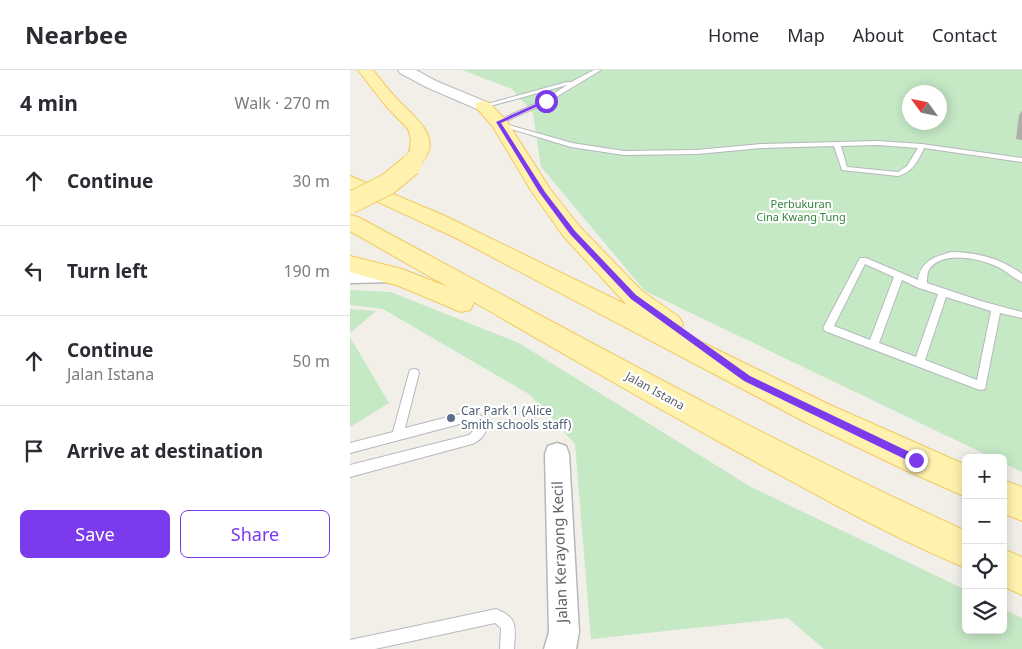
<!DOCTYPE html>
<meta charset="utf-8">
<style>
:root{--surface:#fff;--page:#f2f2f3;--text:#2b2b33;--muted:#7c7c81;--line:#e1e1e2;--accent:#7c3aed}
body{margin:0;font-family:"Noto Sans",sans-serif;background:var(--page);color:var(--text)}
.controls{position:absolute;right:15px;bottom:15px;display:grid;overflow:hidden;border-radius:8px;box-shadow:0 2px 12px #0003}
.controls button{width:45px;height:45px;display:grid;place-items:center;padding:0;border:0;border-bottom:1px solid var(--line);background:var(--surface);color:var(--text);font:25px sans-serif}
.compass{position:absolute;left:552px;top:15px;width:45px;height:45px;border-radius:50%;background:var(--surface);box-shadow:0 2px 12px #0003;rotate:303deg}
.stop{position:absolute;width:15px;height:15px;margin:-11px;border:4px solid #7c3aed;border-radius:50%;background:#fff}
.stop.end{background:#7c3aed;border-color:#fff;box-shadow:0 1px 5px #0008}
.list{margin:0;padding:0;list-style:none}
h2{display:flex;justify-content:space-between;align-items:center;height:65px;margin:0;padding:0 20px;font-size:21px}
h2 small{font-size:16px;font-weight:400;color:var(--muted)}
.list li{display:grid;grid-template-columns:32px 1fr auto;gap:15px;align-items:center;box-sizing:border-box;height:90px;padding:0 20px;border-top:1px solid var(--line)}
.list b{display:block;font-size:19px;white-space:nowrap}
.list p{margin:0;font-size:16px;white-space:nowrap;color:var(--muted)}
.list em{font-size:16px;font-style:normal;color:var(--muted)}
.actions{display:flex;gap:10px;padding:15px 20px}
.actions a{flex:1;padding:11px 0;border:1px solid var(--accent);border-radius:8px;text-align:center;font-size:18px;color:var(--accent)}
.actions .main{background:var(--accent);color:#fff}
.icon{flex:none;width:28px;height:28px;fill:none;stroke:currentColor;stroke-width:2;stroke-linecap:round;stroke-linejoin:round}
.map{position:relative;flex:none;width:672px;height:579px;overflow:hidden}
header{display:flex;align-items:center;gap:30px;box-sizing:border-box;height:70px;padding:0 25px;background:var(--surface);border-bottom:1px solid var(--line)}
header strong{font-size:24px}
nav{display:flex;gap:28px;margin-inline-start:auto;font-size:18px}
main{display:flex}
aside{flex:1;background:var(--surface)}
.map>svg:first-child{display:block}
.green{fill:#c5e8c5;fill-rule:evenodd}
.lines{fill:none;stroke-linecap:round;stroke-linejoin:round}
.service-casing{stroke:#b5b8bc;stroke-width:2}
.minor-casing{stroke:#b5b8bc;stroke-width:3}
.secondary-casing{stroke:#b6babf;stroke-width:2}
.primary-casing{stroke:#f2c960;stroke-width:2}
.service{fill:#fff;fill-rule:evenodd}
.minor{fill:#fff;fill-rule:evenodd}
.secondary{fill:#fff;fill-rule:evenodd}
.primary{fill:#fff2af;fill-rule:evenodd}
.primary-bridge-far1-casing{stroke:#f2c960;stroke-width:18;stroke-linecap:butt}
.primary-bridge-casing{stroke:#f2c960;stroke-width:23;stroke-linecap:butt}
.primary-bridge-far1{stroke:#fff2af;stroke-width:17}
.primary-bridge{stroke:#fff2af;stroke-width:21}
.wall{fill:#afaea9}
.route{fill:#7c3aed}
.service-dot{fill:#5c6f8a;stroke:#fff;stroke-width:2}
.labels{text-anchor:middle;stroke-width:4.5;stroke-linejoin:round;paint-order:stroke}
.far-park-label{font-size:11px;fill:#348238;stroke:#fff}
.street-label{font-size:12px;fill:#5f6368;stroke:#fff}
.service-label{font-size:12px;fill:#4e5e75;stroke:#fff;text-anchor:start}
.near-street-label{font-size:15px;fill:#5f6368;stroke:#fff}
</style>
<header>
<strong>Nearbee</strong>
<nav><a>Home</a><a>Map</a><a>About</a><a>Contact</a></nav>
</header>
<main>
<aside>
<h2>4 min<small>Walk · 270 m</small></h2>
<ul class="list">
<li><svg class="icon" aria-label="ahead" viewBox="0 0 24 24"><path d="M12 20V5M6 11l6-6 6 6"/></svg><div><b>Continue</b></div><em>30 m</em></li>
<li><svg class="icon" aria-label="left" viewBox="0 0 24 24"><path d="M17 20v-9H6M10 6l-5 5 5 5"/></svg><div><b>Turn left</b></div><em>190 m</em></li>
<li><svg class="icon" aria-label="ahead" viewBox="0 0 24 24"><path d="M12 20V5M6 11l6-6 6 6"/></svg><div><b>Continue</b><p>Jalan Istana</p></div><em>50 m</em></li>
<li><svg class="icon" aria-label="arrive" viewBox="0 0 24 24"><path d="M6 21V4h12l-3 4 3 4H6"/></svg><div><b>Arrive at destination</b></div></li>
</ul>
<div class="actions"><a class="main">Save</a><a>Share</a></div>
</aside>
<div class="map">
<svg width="672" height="579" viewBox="0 0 672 579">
<rect width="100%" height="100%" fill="#f1efe8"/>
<path class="green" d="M112 0H672V402L653 393V388H643L295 221 191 97 183 43 162 19ZM560 22H590V52H560Z
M0 220 41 222 169 273 401 417 616 520V560H653V539L672 548V579H474L438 548 241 569 225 374 179 324 33 239 0 235Z
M0 239 26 241 0 263Z
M0 267 39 333 0 357Z"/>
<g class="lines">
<g class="service-casing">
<path id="service" d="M244 0H251L198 32 152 53 222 73 274 81 347 80 411 74 527 71 572 74 672 88V92L574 78C568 91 563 102 548 106L492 100 484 76 411 78 347 84 274 85 221 77 148 55 145 52 194 30 217 15 133 38 130 36 217 12H221ZM527 75 568 78 557 96 548 102 497 97 491 76Z
M601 182C626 182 652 189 672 204V212C664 209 657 201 648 197 631 189 595 180 580 198 577 202 577 208 577 213L631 231 672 242V248L650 243 635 319 631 320 627 319 475 261 473 258 510 188H516L568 210C571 191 584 187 601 182ZM515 194 544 207 520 270 484 256ZM552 210 569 218 588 224 566 287 529 273ZM596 227 641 241 627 310 575 290Z
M64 299 68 300 69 303 55 358 122 341 135 348C140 359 133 370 122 374L0 407V395L119 365 125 359 126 354 121 351 0 383V373L43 362 59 303 60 300Z
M146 539C169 548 165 558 164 579H150L151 558 145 553 25 579H0V570Z"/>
</g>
<g class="minor-casing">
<path id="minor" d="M43 200 50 201 52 206 50 211 43 212 0 213V201Z
M207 373 216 376 219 384 229 562 226 579H194L199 562 195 384 198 376Z"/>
</g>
<g class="secondary-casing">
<path id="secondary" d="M48 0H66L86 11 139 33 141 36 139 39H127L76 17 50 3Z"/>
</g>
<g class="primary-casing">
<path id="primary" d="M8 0H23C31 10 39 21 48 30 62 45 91 65 75 88L68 90 61 88 59 84 61 70 58 59 35 35Z
M133 31 139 33 156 50 200 119 230 157 292 221 329 247 333 254 329 261 478 334 616 395V427L555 400 457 353 106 168 0 119V106L93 145 277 235 214 167 182 122 143 57 125 36 127 33Z
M0 145 8 147C209 255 408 366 616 461V498C548 470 483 434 419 399 319 345 221 288 122 231L124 233 120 240 111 242 49 216 0 202V186L52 199 98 217 0 161Z
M653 410 672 417V451L653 443Z
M653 479 672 487V525L653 516Z"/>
</g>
<use href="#service" class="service"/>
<use href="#minor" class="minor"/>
<use href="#secondary" class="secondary"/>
<use href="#primary" class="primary"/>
<g class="primary-bridge-far1-casing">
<path id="primary-bridge-far1" d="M59 96 68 84"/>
</g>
<g class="primary-bridge-casing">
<path id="primary-bridge" d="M0 133 38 114 61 95"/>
</g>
<use href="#primary-bridge-far1" class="primary-bridge-far1"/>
<use href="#primary-bridge" class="primary-bridge"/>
</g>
<path class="wall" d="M672 41V70L666 69 669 45Z"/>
<path class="route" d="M195 30 199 31 151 53 195 122 225 161 286 225 400 306 570 387V393H563L394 311 281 229 220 164 189 122 146 52Z"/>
<circle class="service-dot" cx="101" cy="348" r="5"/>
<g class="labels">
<g class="far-park-label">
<text x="451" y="138">Perbukuran<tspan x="451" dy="13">Cina Kwang Tung</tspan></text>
</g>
<g class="street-label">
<text transform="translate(305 321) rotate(29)" y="4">Jalan Istana</text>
</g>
<g class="service-label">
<text x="111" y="345">Car Park 1 (Alice<tspan x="111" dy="14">Smith schools staff)</tspan></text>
</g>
<g class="near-street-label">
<text transform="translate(210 482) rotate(-92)" y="5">Jalan Kerayong Kecil</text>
</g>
</g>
</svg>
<div class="controls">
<button>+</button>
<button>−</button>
<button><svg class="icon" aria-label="locate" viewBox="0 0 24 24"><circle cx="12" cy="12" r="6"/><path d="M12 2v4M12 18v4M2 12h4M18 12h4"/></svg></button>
<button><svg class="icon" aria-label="layers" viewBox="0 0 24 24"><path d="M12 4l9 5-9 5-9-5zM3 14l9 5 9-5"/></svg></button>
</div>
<svg class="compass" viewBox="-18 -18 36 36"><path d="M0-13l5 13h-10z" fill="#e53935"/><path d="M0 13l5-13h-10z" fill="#7c7c81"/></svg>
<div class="stop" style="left:196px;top:31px"></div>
<div class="stop end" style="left:566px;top:390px"></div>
</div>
</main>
